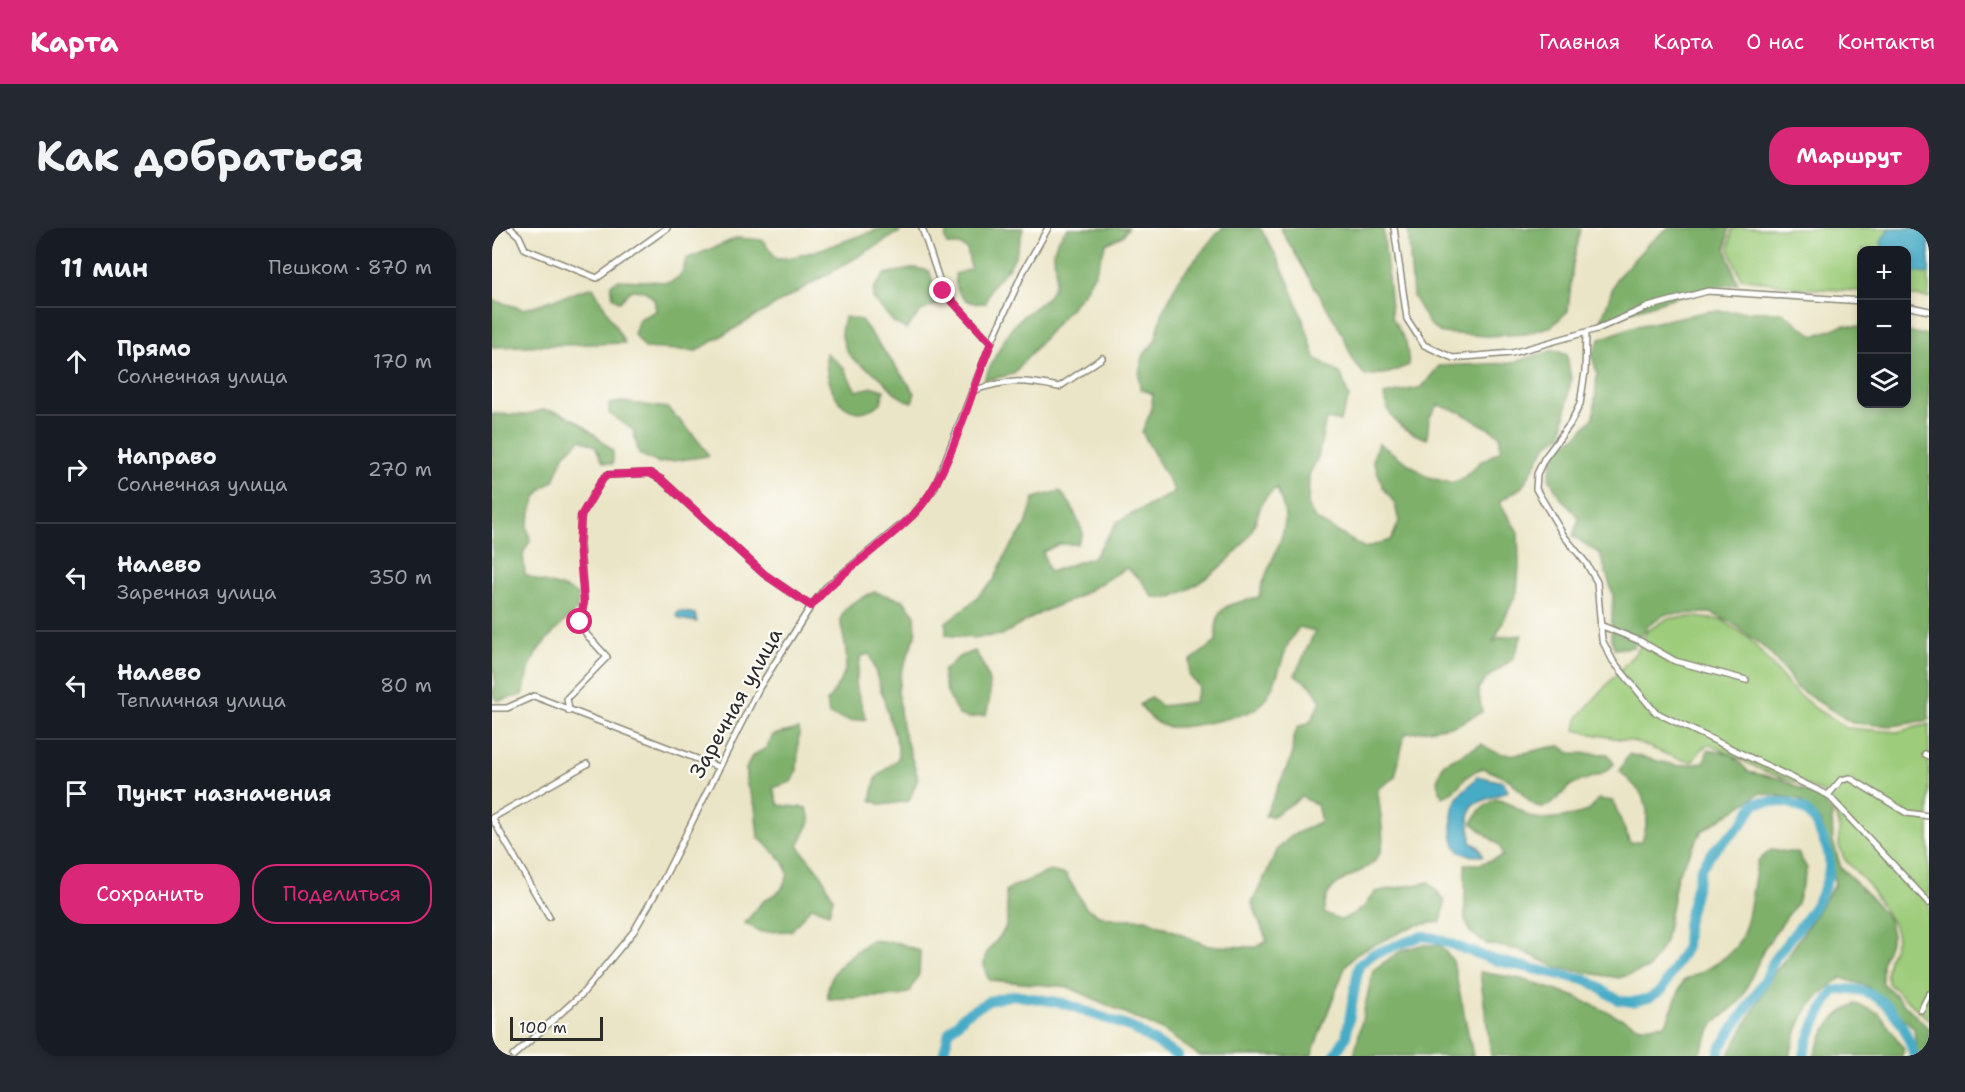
<!DOCTYPE html>
<html lang="ru">
<meta charset="utf-8">
<style>
:root{--surface:#171b24;--page:#242831;--text:#f1f3f6;--muted:#9ea1a6;--line:#363941;--accent:#db2777}
body{margin:0;font-family:"Shantell Sans",sans-serif;background:var(--page);color:var(--text)}
.controls{position:absolute;right:18px;top:18px;display:grid;overflow:hidden;border-radius:12px;box-shadow:0 3px 9px #0003}
.controls button{width:54px;height:54px;display:grid;place-items:center;padding:0;border:0;border-bottom:2px solid var(--line);background:var(--surface);color:var(--text);font:30px sans-serif}
.scale{position:absolute;left:18px;bottom:15px;width:93px;box-sizing:border-box;padding-left:6px;border:3px solid #2b2b2b;border-top:0;font-size:16px;line-height:21px;white-space:nowrap;color:#2b2b2b;-webkit-text-stroke:4px #fdfcf7;paint-order:stroke}
.stop{position:absolute;width:18px;height:18px;margin:-14px;border:4px solid #db2777;border-radius:50%;background:#fff}
.stop.end{background:#db2777;border-color:#fff;box-shadow:0 2px 6px #0008}
.list{margin:0;padding:0;list-style:none}
h2{display:flex;justify-content:space-between;align-items:center;height:78px;margin:0;padding:0 24px;font-size:26px}
h2 small{font-size:20px;font-weight:400;color:var(--muted)}
.list li{display:grid;grid-template-columns:39px 1fr auto;gap:18px;align-items:center;box-sizing:border-box;height:108px;padding:0 24px;border-top:2px solid var(--line)}
.list b{display:block;font-size:22px;white-space:nowrap}
.list p{margin:0;font-size:20px;white-space:nowrap;color:var(--muted)}
.list em{font-size:20px;font-style:normal;color:var(--muted)}
.actions{display:flex;gap:12px;padding:18px 24px}
.actions a{flex:1;padding:14px 0;border:2px solid var(--accent);border-radius:24px;text-align:center;font-size:21px;color:var(--accent)}
.actions .main{background:var(--accent);color:#fff}
.icon{flex:none;width:33px;height:33px;fill:none;stroke:currentColor;stroke-width:2;stroke-linecap:round;stroke-linejoin:round}
.map{position:relative;flex:none;width:1437px;height:828px;overflow:hidden;border-radius:24px}
header{display:flex;align-items:center;gap:36px;box-sizing:border-box;height:84px;padding:0 30px;background:var(--accent);color:#fff}
header strong{font-size:28px}
nav{display:flex;gap:33px;margin-inline-start:auto;font-size:21px}
.intro{display:flex;align-items:center;justify-content:space-between;box-sizing:border-box;height:144px;padding:0 36px}
h1{margin:0;font-size:42px}
.button{padding:15px 27px;border-radius:24px;background:var(--accent);color:#fff;font-size:21px;font-weight:700}
main{display:flex;gap:36px;padding:0 36px}
aside{flex:1;background:var(--surface);border-radius:24px;box-shadow:0 3px 9px #0003}
.map>svg:first-child{display:block}
.green{fill:#9dcc7a;stroke:#647c52;stroke-width:1.5}
.forest{fill:#7eb06a;stroke:#546e4a;stroke-width:1.5}
.water{fill:#47abc6;stroke:#396b78;stroke-width:1.5}
.lines{fill:none;stroke-linecap:round;stroke-linejoin:round}
.river{stroke:#47abc6;stroke-width:10}
.street-casing{stroke:#8b8879;stroke-width:8}
.street{stroke:#fff;stroke-width:5}
.route{stroke:#db2777;stroke-width:8}
.labels{text-anchor:middle;stroke-width:4.5;stroke-linejoin:round;paint-order:stroke}
.street-label{font-size:21px;fill:#2b2b2b;stroke:#fdfcf7}
</style>
<header>
<strong>Карта</strong>
<nav><a>Главная</a><a>Карта</a><a>О нас</a><a>Контакты</a></nav>
</header>
<div class="intro"><h1>Как добраться</h1><a class="button">Маршрут</a></div>
<main>
<aside>
<h2>11 мин<small>Пешком · 870 m</small></h2>
<ul class="list">
<li><svg class="icon" aria-label="ahead" viewBox="0 0 24 24"><path d="M12 20V5M6 11l6-6 6 6"/></svg><div><b>Прямо</b><p>Солнечная улица</p></div><em>170 m</em></li>
<li><svg class="icon" aria-label="right" viewBox="0 0 24 24"><path d="M7 20v-9h11M14 6l5 5-5 5"/></svg><div><b>Направо</b><p>Солнечная улица</p></div><em>270 m</em></li>
<li><svg class="icon" aria-label="left" viewBox="0 0 24 24"><path d="M17 20v-9H6M10 6l-5 5 5 5"/></svg><div><b>Налево</b><p>Заречная улица</p></div><em>350 m</em></li>
<li><svg class="icon" aria-label="left" viewBox="0 0 24 24"><path d="M17 20v-9H6M10 6l-5 5 5 5"/></svg><div><b>Налево</b><p>Тепличная улица</p></div><em>80 m</em></li>
<li><svg class="icon" aria-label="arrive" viewBox="0 0 24 24"><path d="M6 21V4h12l-3 4 3 4H6"/></svg><div><b>Пункт назначения</b></div></li>
</ul>
<div class="actions"><a class="main">Сохранить</a><a>Поделиться</a></div>
</aside>
<div class="map">
<svg width="1437" height="828" viewBox="0 0 1437 828">
<rect width="100%" height="100%" fill="#fdfcf7"/>
<filter id="ink" filterUnits="userSpaceOnUse"><feTurbulence type="fractalNoise" baseFrequency=".0167" numOctaves="2"/><feDisplacementMap in="SourceGraphic" scale="12" xChannelSelector="R" yChannelSelector="G"/><feConvolveMatrix kernelMatrix="1 2 1 2 8 2 1 2 1" color-interpolation-filters="sRGB"/></filter>
<filter id="wash" filterUnits="userSpaceOnUse"><feTurbulence type="fractalNoise" baseFrequency=".008" numOctaves="4" result="noise"/><feDisplacementMap in="SourceGraphic" scale="24" xChannelSelector="R" yChannelSelector="G"/><feGaussianBlur stdDeviation="1.35" result="paint"/><feColorMatrix in="noise" values="0 0 0 0 0 0 0 0 0 0 0 0 0 0 0 0 0 1.4 0 .05"/><feComposite in="paint" operator="in"/></filter>
<g filter="url(#wash)">
<rect width="100%" height="100%" fill="#ebe5c7"/>
<path class="green" d="M1240 0H1437V70L1415 67 1414 22H1370L1369 63 1309 60 1249 50 1237 21Z
M1201 389 1230 392 1257 410 1300 461 1324 481 1354 500 1405 504 1437 496V792L1397 756 1394 747 1397 731 1405 709 1402 697 1375 655 1353 632 1347 618V595L1331 564 1270 542 1217 516 1209 521 1201 533C1180 533 1160 517 1139 513 1120 509 1102 507 1083 502L1087 488 1146 422 1155 403 1176 390Z"/>
<path class="forest" d="M391 0H403L408 4 204 123 153 120 142 106 147 91 164 83 162 71 153 63 139 62 128 74 121 69 119 56 127 52 177 54C190 50 191 43 194 31L245 10 270 12 285 31C318 28 358 10 391 0Z
M458 0H531C528 12 526 25 519 36 507 54 500 49 494 75 472 77 463 67 463 46L479 41 475 21 467 17H455L453 9Z
M576 0H636L631 8 614 16 603 45 592 64 521 146 491 153C501 134 514 103 530 89 541 79 555 74 561 60 571 36 549 27 576 0Z
M730 0H768C794 41 810 84 823 130L849 146 857 169 848 193 834 191 826 229 817 247 816 277 823 291 873 320 899 312 907 294 903 276 891 259 881 232 886 215 936 249 958 255 969 252 988 234 1008 223V207L968 184 946 177 937 190 935 211C912 203 895 192 892 167L930 159 947 138 1019 135 1062 122 1075 127 1079 151 1070 206 1054 218 1030 259 1007 274 1026 304 1027 338 1025 364 1001 415 1007 409 1030 407 1021 431 995 450 986 461 990 484 964 497 913 506 903 549 886 561C886 576 893 605 890 618 884 647 849 644 836 666 833 671 833 679 832 685L850 692 871 680 883 664 937 654 953 673 949 694 924 697 867 724 854 737 819 828H708L670 802 576 759 497 752C480 719 512 718 515 692 516 683 514 672 514 662L558 643 574 647 594 680 607 687 624 691H654L716 718 764 719 775 713 760 675 786 621 799 608 829 593 825 577 810 569 781 588H773L800 528 801 509 806 499 818 494 829 473 819 458 803 447 823 403 807 399C803 406 797 412 795 419 787 439 782 468 763 481 752 489 690 501 676 499 662 496 656 487 648 477L659 469 669 478 702 474 707 459 697 447 698 433 724 414C722 375 734 378 767 369 772 343 790 320 793 292 794 283 788 269 785 260 767 270 768 284 760 302 748 327 706 360 679 369 674 371 667 369 661 369L649 352 634 340 584 370 550 384 510 407 481 410 454 407V394L478 376 502 352 515 324 534 297 542 270 568 263 579 277 591 305 585 316H567L551 324 557 344 602 329 625 294 683 264 650 204 659 183 661 166 648 161 647 147 650 129 663 113 671 83 687 51Z
M788 0H891L900 89 914 114 917 137 897 145 873 148 861 132 850 105Z
M916 0H1089L1081 36 1076 83 1060 98 1034 106 995 108 949 105 937 96 921 68Z
M1176 0H1237L1234 21 1246 56 1209 61 1109 93 1124 51 1156 16Z
M424 40 437 43 448 75 429 83 414 101 402 95 381 70 382 60 393 46Z
M101 59 133 115 0 119V72L32 81Z
M1217 83 1290 84 1322 108 1352 97 1369 99 1370 176H1414L1415 104 1437 107V492L1400 498 1360 495 1303 459 1295 445 1275 422 1240 395 1219 385 1174 386 1157 397 1141 419 1123 421 1119 411 1121 366 1108 326 1081 308 1087 290 1067 268 1057 249 1061 229 1068 219 1086 207 1102 189 1105 145 1100 127 1108 111 1140 99Z
M353 89 369 92 423 165 420 174C406 171 400 161 390 151 375 137 356 136 351 112 348 104 349 97 353 89Z
M334 125 351 139 364 163 381 159 392 162 389 175C352 203 332 158 334 125Z
M131 174 175 180C188 192 209 214 217 228L166 235 147 226 141 202 117 185V176Z
M50 182C80 182 100 205 121 223V236L111 234 103 218 89 211 72 227 62 253 51 260 43 271 35 298 38 313 31 326 33 346C49 357 70 355 86 367L85 382C52 414 39 420 31 467L5 473 0 465 4 455 0 437V186L34 187Z
M383 364 411 372 423 387 424 406 409 445 406 463 410 499 426 550 417 573 390 577 379 572 384 550 406 531V518L378 426 369 428 363 456 374 491 358 493 337 487 335 474C342 463 353 449 354 436 358 400 327 385 383 364Z
M483 423C497 444 502 462 494 487L477 490 467 487C459 473 451 460 451 443L467 429Z
M307 501 305 542 299 554 281 560 287 577 315 580 318 594 306 618 330 648 341 670 337 685 319 679 299 703 269 704 253 695 270 674 289 662 296 647 292 634 266 609 263 578 254 555V541L260 528 274 520 281 507Z
M990 516C1017 538 1040 519 1069 518L1078 525 1116 526 1122 536C1110 550 1096 549 1081 556 1070 562 1065 577 1052 579 1037 581 1028 558 1016 551 1008 547 999 544 991 540 968 547 969 563 950 569L945 553 951 536Z
M1216 522 1239 526 1257 544 1289 551 1330 571 1340 587 1341 613 1349 640 1382 673 1397 692 1400 708 1390 736V754L1437 801V828H1425L1422 800 1375 758 1349 750C1315 775 1308 787 1298 828H1236L1281 746 1298 725 1343 656 1329 594 1307 571 1268 565 1210 603 1185 648 1173 714 1157 740 1127 750 1066 740 1028 722 995 716 978 704 973 690V636H988L1011 628 1008 618 980 595 988 582 1003 571C1022 576 1022 579 1037 588 1049 595 1085 587 1098 582L1106 571 1121 573 1138 615 1150 613C1162 578 1153 565 1127 543L1137 526 1187 538 1212 534Z
M1279 622 1306 625 1315 640 1305 675 1273 719 1249 772 1222 796 1206 828H999L988 744 1029 751 1081 768 1148 799 1174 796 1191 753C1211 743 1237 732 1248 712 1259 691 1260 657 1266 633Z
M379 712 407 715 428 723 427 746 418 764 407 768 336 771C333 742 358 728 379 712Z
M929 717H948L961 733 981 828H862L881 742 909 723Z
M1363 776 1387 785 1412 821 1410 828H1322C1332 803 1338 789 1363 776Z"/>
<path class="water" d="M1397 0H1437V46L1415 44 1414 22H1391L1389 14Z
M187 383 203 386 205 394 188 391 184 387Z
M985 548 1011 554 1016 563 980 577 977 589 979 614 987 619 991 628C966 629 960 621 960 597 960 588 960 577 966 569 971 561 980 557 985 548Z"/>
<g class="lines">
<path class="river" d="M451 828 457 804 474 786 497 773 521 767 571 775 640 800 686 828
M842 828 854 809 867 737 881 726 930 708 943 710 1002 732 1097 753 1126 772 1140 774 1157 770 1170 762 1194 719 1195 696 1209 640 1222 622 1250 596 1263 575C1288 572 1314 572 1325 599 1329 607 1334 616 1336 625 1345 663 1304 701 1284 729 1279 736 1277 746 1272 753 1258 776 1243 797 1229 819L1226 828
M1312 828C1314 810 1331 779 1342 763 1386 753 1412 790 1422 828"/>
</g>
</g>
<g filter="url(#ink)">
<g class="lines">
<g class="street-casing">
<path id="street" d="M18 0 27 8 33 21 105 50 175 0
M430 0 451 63 499 115
M902 0 915 91 932 117 961 130 1020 125 1105 101 1156 79 1216 63 1370 73
M1414 78 1437 83
M1094 105 1093 144 1088 176 1078 196 1052 231 1045 246 1044 261 1072 308 1094 335 1105 354 1110 412 1121 433 1163 484 1336 567 1437 675
M480 163C515 151 531 152 567 159L610 130
M1108 397 1148 413 1183 433 1254 452
M0 480H15L42 468 226 539
M77 483 75 470 115 429 95 407 88 394 92 374 88 317 89 288 110 252 115 247 158 245 170 252 272 346 319 378
M1433 526 1437 528
M1336 567 1349 552 1358 550 1415 585 1437 588
M0 590 57 689
M0 590 95 536
M1429 782 1437 766
M21 828 90 766 142 703 170 654 267 460 319 378 334 359 422 286 442 261 499 115 531 44 556 0"/>
</g>
<use href="#street" class="street"/>
</g>
</g>
<g class="lines" filter="url(#ink)">
<path class="route" d="M88 394 92 374 87 317 89 288 110 252 115 247 158 245 170 252 272 346 319 378C349 342 390 319 422 286 458 250 478 164 499 115L451 63"/>
</g>
<g class="labels">
<g class="street-label">
<text transform="translate(244 475) rotate(-61)" y="7">Заречная улица</text>
</g>
</g>
</svg>
<div class="controls">
<button>+</button>
<button>−</button>
<button><svg class="icon" aria-label="layers" viewBox="0 0 24 24"><path d="M12 4l9 5-9 5-9-5zM3 14l9 5 9-5"/></svg></button>
</div>
<div class="scale">100 m</div>
<div class="stop" style="left:88px;top:394px"></div>
<div class="stop end" style="left:451px;top:63px"></div>
</div>
</main>
